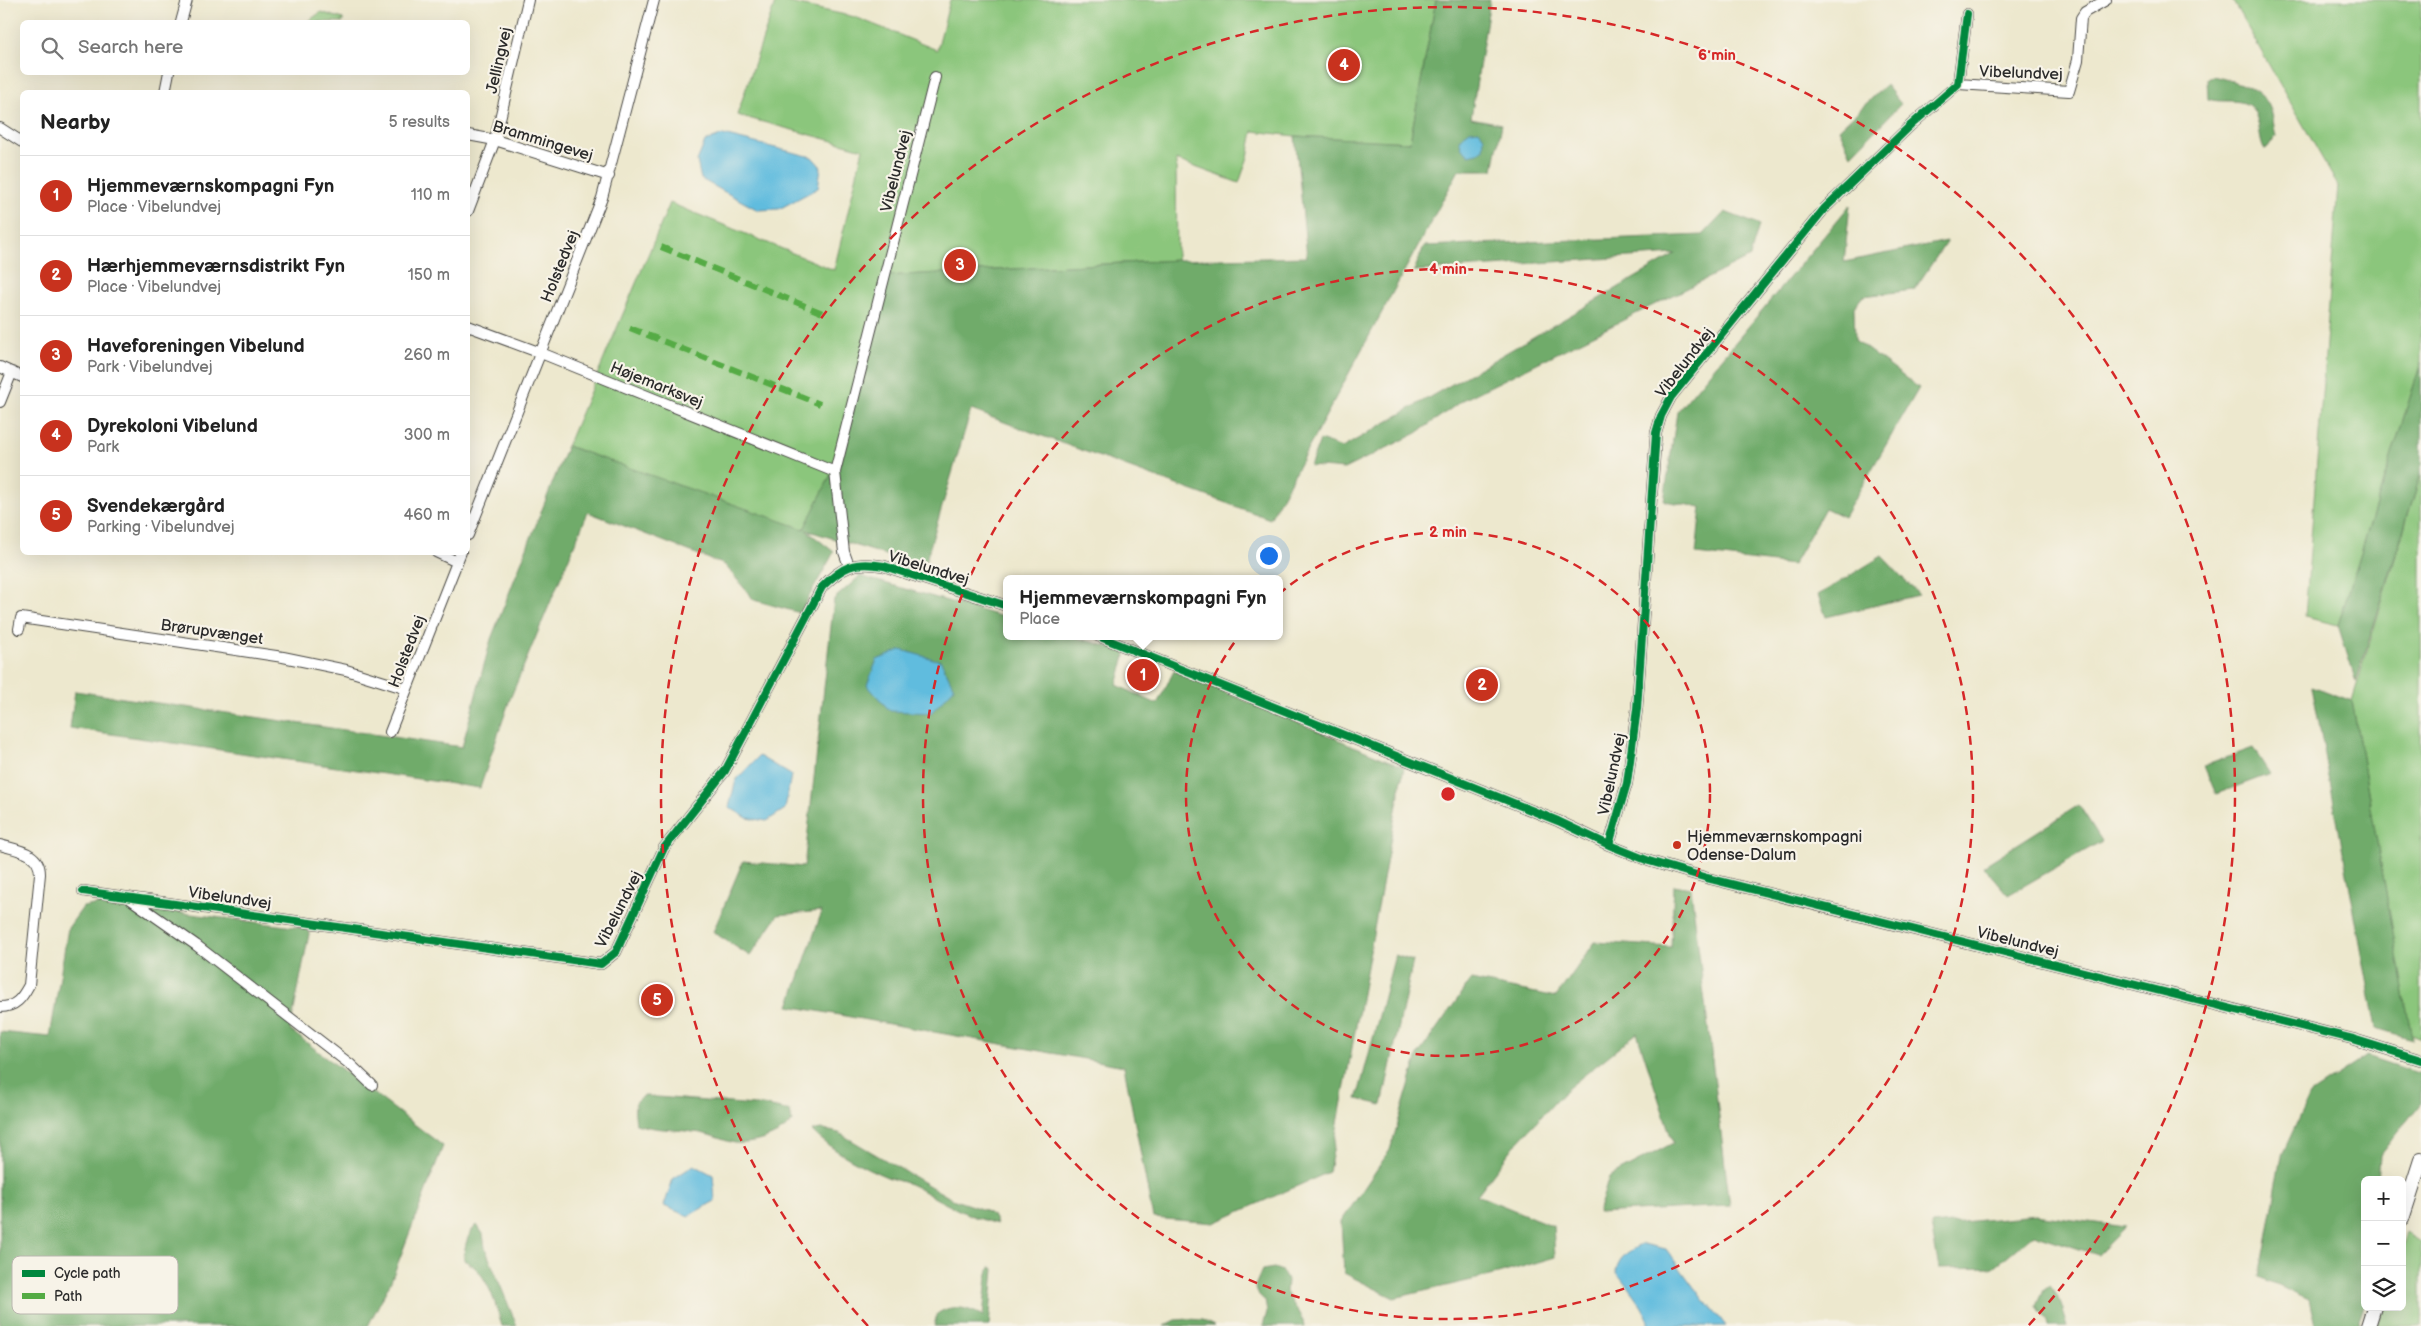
<!DOCTYPE html>
<meta charset="utf-8">
<style>
:root{--surface:#fff;--page:#f2f2f2;--text:#222;--muted:#767676;--line:#e0e0e0;--accent:#c8321e}
body{margin:0;font-family:"Balsamiq Sans",sans-serif;background:var(--page);color:var(--text)}
.controls{position:absolute;right:15px;bottom:15px;display:grid;overflow:hidden;border-radius:8px;box-shadow:0 5px 20px #0002}
.controls button{width:45px;height:45px;display:grid;place-items:center;padding:0;border:0;border-bottom:1px solid var(--line);background:var(--surface);color:var(--text);font:25px sans-serif}
.you{position:absolute;left:1268px;top:555px;width:18px;height:18px;margin:-12px;border:4px solid #fff;border-radius:50%;background:#1a73e8;box-shadow:0 0 0 8px #1a73e833}
.badge{display:grid;place-items:center;width:32px;height:32px;border-radius:50%;background:var(--accent);color:#fff;font-size:16px;font-weight:700}
.pin{position:absolute;translate:-50% -50%;border:2px solid #fff;box-shadow:0 1px 5px #0006}
.popup{position:absolute;left:1003px;top:575px;width:280px;height:65px;box-sizing:border-box;display:grid;place-content:center;border-radius:8px;background:var(--surface);filter:drop-shadow(0 1px 4px #0005);font-size:16px;white-space:nowrap;color:var(--muted)}
.popup b{font-size:19px;color:var(--text)}
.popup::after{content:'';position:absolute;left:50%;top:100%;margin-left:-10px;border:10px solid transparent;border-top-color:var(--surface)}
.list{margin:0;padding:0;list-style:none}
h2{display:flex;justify-content:space-between;align-items:center;height:65px;margin:0;padding:0 20px;font-size:21px}
h2 small{font-size:16px;font-weight:400;color:var(--muted)}
.list li{display:grid;grid-template-columns:32px 1fr auto;gap:15px;align-items:center;box-sizing:border-box;height:80px;padding:0 20px;border-top:1px solid var(--line)}
.list b{display:block;font-size:19px;white-space:nowrap}
.list p{margin:0;font-size:16px;white-space:nowrap;color:var(--muted)}
.list em{font-size:16px;font-style:normal;color:var(--muted)}
.icon{flex:none;width:28px;height:28px;fill:none;stroke:currentColor;stroke-width:2;stroke-linecap:round;stroke-linejoin:round}
.map{position:relative;flex:none;width:2421px;height:1326px;overflow:hidden}
.search{position:absolute;background:var(--surface);box-shadow:0 5px 20px #0002;left:20px;top:20px;width:450px;height:55px;display:flex;align-items:center;gap:12px;box-sizing:border-box;padding:0 18px;border-radius:8px;color:var(--muted);font-size:19px}
.panel{position:absolute;background:var(--surface);box-shadow:0 5px 20px #0002;left:20px;top:90px;width:450px;height:465px;border-radius:8px}
.map>svg:first-child{display:block}
.green{fill:#8bc67b;stroke:#5b7853}
.forest{fill:#70ab6b;stroke:#4e6b4b}
.water{fill:#60bcde;stroke:#467484}
.lines{fill:none;stroke-linecap:round;stroke-linejoin:round}
.minor-casing{stroke:#484743;stroke-width:12}
.tertiary-casing{stroke:#484743;stroke-width:16}
.minor{stroke:#fff;stroke-width:10}
.tertiary{stroke:#fff;stroke-width:14}
.quiet{stroke:#54ab44;stroke-width:6;stroke-dasharray:12 6;stroke-linecap:butt}
.cycleway-casing{stroke:#f7f3e8;stroke-width:11}
.cycleway{stroke:#00873e;stroke-width:8}
.ring{fill:none;stroke:#d62828;stroke-width:2.5;stroke-dasharray:9 6}
.poi-dot{fill:#c8321e;stroke:#f7f3e8;stroke-width:2}
.labels{text-anchor:middle;stroke-width:4.5;stroke-linejoin:round;paint-order:stroke}
.street-label{font-size:16px;fill:#2b2b2b;stroke:#f7f3e8}
.poi-label{font-size:16px;fill:#2b2b2b;stroke:#f7f3e8;text-anchor:start}
.key{fill:#f7f3e8;stroke:#bab7af;stroke-width:1}
.key-label{font-size:14px;fill:#2b2b2b}
.centre{fill:#d62828;stroke:#f7f3e8;stroke-width:2.5}
.ring-label{font-size:15px;text-anchor:middle;font-weight:bold;fill:#d62828;stroke:#f7f3e8;stroke-width:4.5;stroke-linejoin:round;paint-order:stroke}
</style>
<div class="map">
<svg width="2421" height="1326" viewBox="0 0 2421 1326">
<rect width="100%" height="100%" fill="#f7f3e8"/>
<filter id="ink" filterUnits="userSpaceOnUse"><feTurbulence type="fractalNoise" baseFrequency=".02" numOctaves="2"/><feDisplacementMap in="SourceGraphic" scale="10" xChannelSelector="R" yChannelSelector="G"/><feConvolveMatrix kernelMatrix="1 2 1 2 8 2 1 2 1" color-interpolation-filters="sRGB"/></filter>
<filter id="wash" filterUnits="userSpaceOnUse"><feTurbulence type="fractalNoise" baseFrequency=".0096" numOctaves="4" result="noise"/><feDisplacementMap in="SourceGraphic" scale="20" xChannelSelector="R" yChannelSelector="G"/><feGaussianBlur stdDeviation="1.12" result="paint"/><feColorMatrix in="noise" values="0 0 0 0 0 0 0 0 0 0 0 0 0 0 0 0 0 1.4 0 .05"/><feComposite in="paint" operator="in"/></filter>
<g filter="url(#wash)">
<rect width="100%" height="100%" fill="#ede8ce"/>
<path class="green" d="M776 0 855 17 937 50 950 0H1436L1410 142 1295 136 1253 131 1248 157 1239 183 1176 160 1177 260 886 276 843 450 804 530 567 446 670 203 834 270 863 149 737 115Z
M2232 0H2421V363L2338 625 2305 617 2338 186Z
M321 12 343 19V22H307Z
M2421 473V1039L2411 1035 2352 701Z
M2407 1233 2421 1242V1326H2377L2383 1307H2402V1248Z"/>
<path class="forest" d="M1436 0H1490L1471 118 1502 124 1493 170H1459L1270 519 971 410 924 567 806 530 834 552 800 613 754 600 725 565 588 512 510 699 480 788 70 728 75 691 462 747 491 639 567 446 804 529 843 450 886 276 1177 260 1307 257 1295 136 1410 142Z
M2213 76C2232 81 2262 87 2270 108 2274 116 2273 127 2276 136L2268 148 2264 149C2257 136 2262 109 2244 103 2232 99 2220 103 2208 99L2207 79Z
M1886 85 1901 104 1851 155 1839 129Z
M1850 205 1844 262 1947 241 1914 290 1863 296 1854 307 1855 340 1919 388 1844 517 1825 508 1793 565 1696 554 1701 507 1664 501 1677 412Z
M1725 212 1759 225 1750 257 1463 400 1417 433 1344 469 1310 466 1320 440 1342 448 1676 254 1414 271 1424 246 1703 235Z
M2421 363V473L2356 682 2338 625Z
M1882 556 1919 595 1826 617 1818 595Z
M860 576 1007 618V636H1071L1126 652 1117 685 1157 704 1174 671 1404 767 1329 1172 1214 1223 1153 1218 1124 1066 789 1006 822 911 778 915 750 956 713 932 743 861 804 867 834 599Z
M2312 686 2352 701 2412 1039 2376 1028Z
M2253 748 2270 774 2216 794 2204 766Z
M2079 805 2102 841 2008 895 1983 866Z
M1674 885 1691 888 1730 1206 1598 1213 1609 1177 1673 1143 1637 1033 1567 1089 1515 1145 1477 1195 1553 1226 1555 1257 1498 1274 1394 1298 1344 1273 1341 1222 1390 1150 1418 1055 1471 980 1556 997 1595 942 1671 947Z
M104 903 310 929 290 1030 443 1146 391 1281 368 1326H0V1032L50 1037 68 928 83 907Z
M1395 955 1413 961 1382 1105 1357 1099Z
M2367 1056 2421 1074V1103L2380 1155 2378 1180H2365V1303L2357 1326H2315L2309 1299 2260 1277 2282 1155 2310 1094Z
M645 1096 767 1106 790 1111 792 1122C779 1136 754 1145 735 1143 721 1140 708 1133 693 1132 674 1129 655 1130 636 1124 635 1112 631 1101 645 1096Z
M821 1129 839 1133 952 1199 984 1210 994 1217 997 1224C969 1217 941 1202 916 1187 908 1182 896 1181 887 1177 861 1166 832 1151 812 1131Z
M2036 1215 2126 1227 2098 1255 2034 1234 1994 1267 1939 1268 1931 1225Z
M477 1225 483 1234 485 1248 517 1326H502C495 1303 488 1272 464 1260 464 1248 467 1233 477 1225Z
M990 1267 994 1269 989 1326H934L937 1314C952 1303 968 1308 983 1316L987 1277Z
M1274 1268 1282 1271 1287 1280 1286 1292 1303 1320 1304 1326H1263L1267 1312 1265 1301 1258 1294 1255 1286 1262 1270Z
M2050 1286 2059 1297 2068 1326H2048C2047 1317 2040 1314 2037 1306L2044 1290Z
M1189 1319 1202 1320 1214 1326H1164L1176 1320Z"/>
<path class="water" d="M1479 130 1484 138 1483 149 1478 153 1469 155 1462 149 1459 139 1470 131Z
M723 135 812 157 821 167 818 188 779 209 758 210 701 179 697 161 705 142Z
M901 650 941 661 954 688 931 713 890 711 867 685 877 660Z
M759 756 791 775 785 809 767 821 747 818 729 807 736 780Z
M694 1165 713 1175 715 1201 688 1216 664 1206 673 1179Z
M1643 1244 1666 1249 1704 1301 1709 1304 1726 1326H1648C1651 1313 1624 1283 1616 1271 1619 1256 1630 1250 1643 1244Z"/>
</g>
<g filter="url(#ink)">
<g class="lines">
<g class="minor-casing">
<path id="minor" d="M181 22 187 0
M1958 84 2069 91 2078 60 2081 18 2085 12 2106 0
M165 92 169 72
M0 128 22 142
M468 135 495 140 609 176
M468 211 495 140 528 0
M468 326 541 353 835 472
M0 367 22 377
M0 402 12 372
M468 535 602 198 654 0
M436 552 457 562
M849 566 844 552 835 472 935 77
M19 629 21 618 283 657 346 670 407 689
M1098 636 1558 821 1609 845 1649 861 1707 878 2353 1039 2421 1060
M390 732 461 552
M0 845C17 850 40 852 40 874L29 985C22 998 16 1007 0 1007
M1609 845 1627 783 1637 709 1656 433 1661 416 1671 397 1824 209 1911 125 1958 84 1967 14
M83 891 601 964 616 952 664 848 725 771 822 587C843 566 854 561 884 566L1007 606
M129 898 196 945 351 1065 372 1085"/>
</g>
<g class="tertiary-casing">
<path id="tertiary" d="M2402 1219 2421 1160
M2368 1326 2374 1307"/>
</g>
<use href="#minor" class="minor"/>
<use href="#tertiary" class="tertiary"/>
<path class="quiet" d="M661 247 825 314
M630 328 820 404"/>
<g class="cycleway-casing">
<path id="cycleway" d="M1098 636 1558 821 1609 845 1649 861 1707 878 2353 1039 2421 1060
M1609 845 1627 783 1637 709 1656 433 1661 416 1671 397 1824 209 1911 125 1958 84 1967 14
M83 891 601 964 616 952 664 848 725 771 822 587C843 566 854 561 884 566L1007 606"/>
</g>
<use href="#cycleway" class="cycleway"/>
</g>
</g>
<g class="ring">
<circle cx="1448" cy="794" r="262"/>
<circle cx="1448" cy="794" r="525"/>
<path d="M868 1326A787 787 0 1 1 2028 1326"/>
</g>
<circle class="poi-dot" cx="1677" cy="845" r="5"/>
<g class="labels">
<g class="street-label">
<text transform="translate(498 60) rotate(-77)" y="6">Jellingvej</text>
<text transform="translate(2021 72) rotate(2)" y="6">Vibelundvej</text>
<text transform="translate(543 140) rotate(17)" y="6">Brammingevej</text>
<text transform="translate(895 171) rotate(-76)" y="6">Vibelundvej</text>
<text transform="translate(559 266) rotate(-68)" y="6">Holstedvej</text>
<text transform="translate(1684 362) rotate(-52)" y="6">Vibelundvej</text>
<text transform="translate(657 384) rotate(22)" y="6">Højemarksvej</text>
<text transform="translate(929 567) rotate(17)" y="6">Vibelundvej</text>
<text transform="translate(212 631) rotate(8)" y="6">Brørupvænget</text>
<text transform="translate(406 651) rotate(-69)" y="6">Holstedvej</text>
<text transform="translate(1611 774) rotate(-78)" y="6">Vibelundvej</text>
<text transform="translate(230 897) rotate(8)" y="6">Vibelundvej</text>
<text transform="translate(618 909) rotate(-63)" y="6">Vibelundvej</text>
<text transform="translate(2018 941) rotate(14)" y="6">Vibelundvej</text>
</g>
<g class="poi-label">
<text x="1687" y="842">Hjemmeværnskompagni<tspan x="1687" dy="18">Odense-Dalum</tspan></text>
</g>
</g>
<rect x="12" y="1256" width="166" height="58" rx="8" class="key"/>
<rect x="22" y="1270" width="23" height="7" fill="#00873e"/>
<rect x="22" y="1293" width="23" height="6" fill="#54ab44"/>
<g class="key-label">
<text x="54" y="1278">Cycle path</text>
<text x="54" y="1301">Path</text>
</g>
<circle cx="1448" cy="794" r="8" class="centre"/>
<g class="ring-label">
<text x="1717" y="60">6 min</text>
<text x="1448" y="274">4 min</text>
<text x="1448" y="537">2 min</text>
</g>
</svg>
<div class="controls">
<button>+</button>
<button>−</button>
<button><svg class="icon" aria-label="layers" viewBox="0 0 24 24"><path d="M12 4l9 5-9 5-9-5zM3 14l9 5 9-5"/></svg></button>
</div>
<div class="you"></div>
<div class="pin badge" style="left:1143px;top:675px">1</div>
<div class="popup"><b>Hjemmeværnskompagni Fyn</b>Place</div>
<div class="pin badge" style="left:1482px;top:685px">2</div>
<div class="pin badge" style="left:960px;top:265px">3</div>
<div class="pin badge" style="left:1344px;top:65px">4</div>
<div class="pin badge" style="left:657px;top:1000px">5</div>
<div class="search"><svg class="icon" aria-label="search" viewBox="0 0 24 24"><circle cx="10" cy="10" r="6"/><path d="M15 15l6 6"/></svg>Search here</div>
<section class="panel">
<h2>Nearby<small>5 results</small></h2>
<ul class="list">
<li><span class="badge">1</span><div><b>Hjemmeværnskompagni Fyn</b><p>Place · Vibelundvej</p></div><em>110 m</em></li>
<li><span class="badge">2</span><div><b>Hærhjemmeværnsdistrikt Fyn</b><p>Place · Vibelundvej</p></div><em>150 m</em></li>
<li><span class="badge">3</span><div><b>Haveforeningen Vibelund</b><p>Park · Vibelundvej</p></div><em>260 m</em></li>
<li><span class="badge">4</span><div><b>Dyrekoloni Vibelund</b><p>Park</p></div><em>300 m</em></li>
<li><span class="badge">5</span><div><b>Svendekærgård</b><p>Parking · Vibelundvej</p></div><em>460 m</em></li>
</ul>
</section>
</div>
